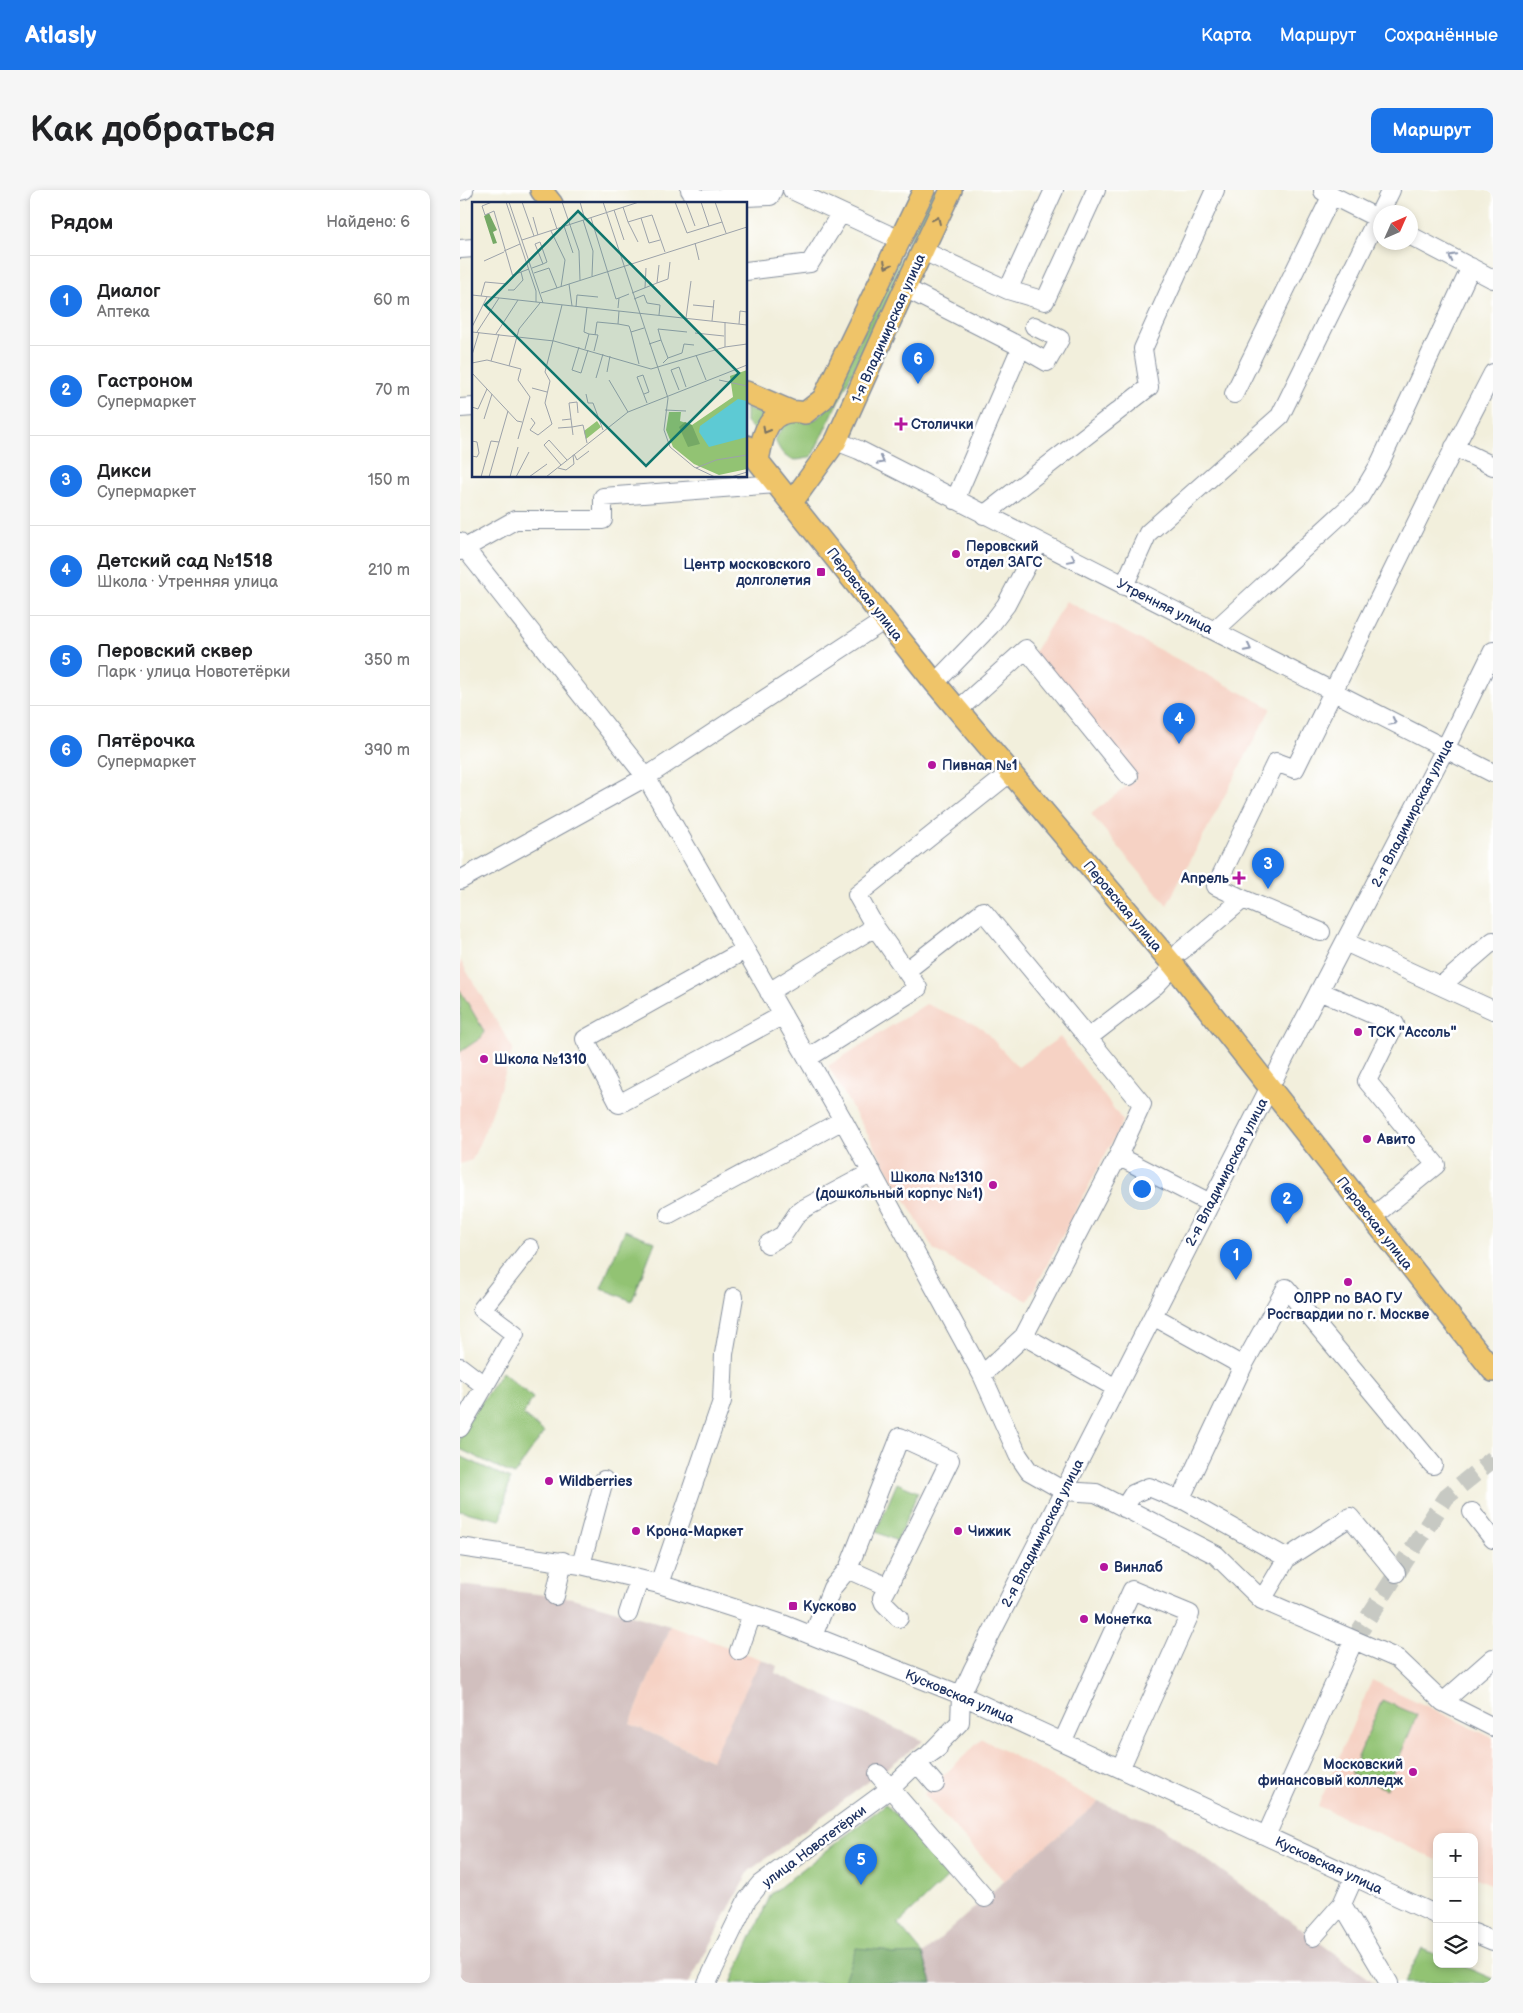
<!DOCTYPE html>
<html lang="ru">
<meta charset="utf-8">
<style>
:root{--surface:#fff;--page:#f6f6f6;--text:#202124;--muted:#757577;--line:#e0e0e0;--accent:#1a73e8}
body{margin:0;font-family:"Balsamiq Sans",sans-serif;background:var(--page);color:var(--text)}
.controls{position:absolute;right:15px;bottom:15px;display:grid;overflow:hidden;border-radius:10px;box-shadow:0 2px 8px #0003}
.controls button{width:45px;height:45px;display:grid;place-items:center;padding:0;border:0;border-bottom:1px solid var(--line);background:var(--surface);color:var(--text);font:25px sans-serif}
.compass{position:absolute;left:913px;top:15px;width:45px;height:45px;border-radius:50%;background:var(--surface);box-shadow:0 2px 8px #0003;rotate:45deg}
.you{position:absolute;left:681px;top:998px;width:18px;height:18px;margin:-12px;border:4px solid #fff;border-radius:50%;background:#1a73e8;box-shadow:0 0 0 8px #1a73e833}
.badge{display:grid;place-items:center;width:32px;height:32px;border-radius:50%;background:var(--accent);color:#fff;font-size:16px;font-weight:700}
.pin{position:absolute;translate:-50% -41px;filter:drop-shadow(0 1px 2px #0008)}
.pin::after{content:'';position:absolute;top:26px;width:18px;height:15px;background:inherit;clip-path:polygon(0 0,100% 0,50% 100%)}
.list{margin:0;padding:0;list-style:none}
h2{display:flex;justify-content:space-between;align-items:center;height:65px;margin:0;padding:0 20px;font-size:21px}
h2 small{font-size:16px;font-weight:400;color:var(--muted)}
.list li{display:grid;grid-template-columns:32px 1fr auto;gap:15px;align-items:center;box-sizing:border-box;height:90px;padding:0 20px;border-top:1px solid var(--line)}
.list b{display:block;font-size:19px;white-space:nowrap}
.list p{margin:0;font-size:16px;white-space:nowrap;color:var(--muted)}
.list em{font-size:16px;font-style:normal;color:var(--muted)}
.icon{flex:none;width:28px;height:28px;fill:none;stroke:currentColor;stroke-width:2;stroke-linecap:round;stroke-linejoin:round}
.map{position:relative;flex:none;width:1033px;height:1793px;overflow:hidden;border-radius:10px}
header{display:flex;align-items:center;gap:30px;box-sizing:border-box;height:70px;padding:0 25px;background:var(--accent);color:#fff}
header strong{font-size:24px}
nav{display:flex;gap:28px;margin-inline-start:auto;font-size:18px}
.intro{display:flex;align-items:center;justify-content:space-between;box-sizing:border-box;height:120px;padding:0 30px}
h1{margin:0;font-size:35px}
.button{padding:12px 22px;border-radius:10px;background:var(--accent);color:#fff;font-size:18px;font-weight:700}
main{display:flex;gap:30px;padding:0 30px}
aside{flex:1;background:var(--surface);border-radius:10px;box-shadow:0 2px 8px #0003}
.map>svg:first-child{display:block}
.built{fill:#f6d2c4}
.industrial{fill:#d1bfbe}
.green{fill:#92c373;stroke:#567968}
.forest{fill:#75a965;stroke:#486c62}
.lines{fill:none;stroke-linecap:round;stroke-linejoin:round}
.minor-tunnel{stroke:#c7c9c3;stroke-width:18;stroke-dasharray:18 9;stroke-linecap:butt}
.minor-casing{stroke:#868f9d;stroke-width:20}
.major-casing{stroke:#868f9d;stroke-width:24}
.minor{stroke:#fff;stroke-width:18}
.major{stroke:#efc469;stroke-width:21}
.oneway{stroke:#7a7263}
.oneway2{stroke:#8d97ae}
.poi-dot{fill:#b5179e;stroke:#fff;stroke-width:2}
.labels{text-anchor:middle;stroke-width:5;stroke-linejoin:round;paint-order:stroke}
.street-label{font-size:14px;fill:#1b2f5e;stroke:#fff}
.poi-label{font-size:14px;font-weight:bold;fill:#1b2f5e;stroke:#fff;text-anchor:start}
.inset-road{fill:none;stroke:#9ca2aa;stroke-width:1}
.view{fill:#0f766e;fill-opacity:0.15;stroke:#0f766e;stroke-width:2.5}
.inset-edge{fill:none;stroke:#1b2f5e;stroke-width:2.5}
</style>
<header>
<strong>Atlasly</strong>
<nav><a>Карта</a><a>Маршрут</a><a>Сохранённые</a></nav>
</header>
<div class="intro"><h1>Как добраться</h1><a class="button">Маршрут</a></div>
<main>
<aside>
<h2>Рядом<small>Найдено: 6</small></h2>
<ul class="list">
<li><span class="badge">1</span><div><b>Диалог</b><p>Аптека</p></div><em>60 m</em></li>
<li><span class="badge">2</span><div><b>Гастроном</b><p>Супермаркет</p></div><em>70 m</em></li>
<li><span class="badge">3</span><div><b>Дикси</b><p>Супермаркет</p></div><em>150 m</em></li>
<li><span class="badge">4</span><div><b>Детский сад №1518</b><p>Школа · Утренняя улица</p></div><em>210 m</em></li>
<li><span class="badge">5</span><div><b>Перовский сквер</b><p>Парк · улица Новотетёрки</p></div><em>350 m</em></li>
<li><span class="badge">6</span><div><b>Пятёрочка</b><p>Супермаркет</p></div><em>390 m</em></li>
</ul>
</aside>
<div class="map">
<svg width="1033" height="1793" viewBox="0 0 1033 1793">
<rect width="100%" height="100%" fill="#fff"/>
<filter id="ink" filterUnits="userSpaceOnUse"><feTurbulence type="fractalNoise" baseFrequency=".02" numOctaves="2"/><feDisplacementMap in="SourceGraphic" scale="10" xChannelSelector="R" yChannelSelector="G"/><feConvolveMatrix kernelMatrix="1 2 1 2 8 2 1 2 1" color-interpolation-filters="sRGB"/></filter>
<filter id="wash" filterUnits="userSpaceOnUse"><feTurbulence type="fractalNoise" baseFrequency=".0096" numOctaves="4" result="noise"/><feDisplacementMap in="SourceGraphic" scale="20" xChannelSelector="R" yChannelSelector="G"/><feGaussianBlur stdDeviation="1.12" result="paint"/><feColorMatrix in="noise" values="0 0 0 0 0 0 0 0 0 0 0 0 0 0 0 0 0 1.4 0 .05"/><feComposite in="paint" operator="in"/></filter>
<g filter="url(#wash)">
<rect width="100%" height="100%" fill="#f2efdc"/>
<path class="built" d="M606 411 811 518 707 715 631 624 676 589 573 464Z
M0 770 53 859 31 926 12 970 0 974Z
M466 814 522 838 558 877 600 847 663 931 568 1111 474 1060 368 876Z
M210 1436 301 1469 252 1570 170 1534Z
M912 1490 1033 1548V1695L1014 1687V1647H977V1670L858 1616Z
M522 1549 639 1612 544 1691 464 1604Z"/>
<path class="industrial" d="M0 1395 112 1408 210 1436 170 1534 251 1570 301 1469 317 1476 315 1483 463 1551 289 1681 229 1793H0Z
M639 1612 699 1635 915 1793H472L463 1764 544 1691Z"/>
<path class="green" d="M473 0H481L352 266C332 274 324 270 315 250L323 236 334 231 356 229 365 221Z
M286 218 308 226 296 242 286 232Z
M0 800 24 841 22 847 0 862Z
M165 1040 195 1052 172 1111 141 1098Z
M42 1182 73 1208 63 1225 84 1242 54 1285 0 1259V1243Z
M0 1266 50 1289 41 1330 0 1321Z
M437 1293 458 1302 437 1351 416 1342Z
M922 1510 957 1525 926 1599 891 1584Z
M426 1614 489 1686 438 1734 463 1764 472 1793H271L311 1704Z
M962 1759 977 1765V1774H998L1033 1789V1793H944Z"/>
<path class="forest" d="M396 1758 423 1760 433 1765 463 1764 472 1793H383Z"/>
</g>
<g filter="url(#ink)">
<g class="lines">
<path class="minor-tunnel" d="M894 1450 986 1307 1033 1269"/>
<g class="minor-casing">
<path id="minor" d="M230 0 238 9 310 6 313 0
M332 0 440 50
M0 1 4 0
M863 1 921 30
M951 46 1033 89
M0 59 14 58
M463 61 548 100 585 111 636 0
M286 81 350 73 381 23
M445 98 561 157 495 310
M548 100 594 0
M561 157 587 172 600 149 574 136
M774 204 872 5
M0 218 14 217
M376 251 399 260 1033 583
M994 257 1033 276
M524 325 689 197 683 159 755 0
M0 352 186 587 383 930 522 1185 558 1265 569 1281 604 1301 636 1303 756 1365 802 1410 938 1469 983 1512 1033 1537
M0 361 55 330H143V307L317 294
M664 396 688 343 820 226 931 0
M754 441 900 307 919 275 1011 77
M475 493 530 436 546 415 579 352
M498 520 566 459 669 586
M0 690 186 587 425 430
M783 709 756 696 816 572 835 579 972 301 1033 183
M415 737 397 705 551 582
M885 752 1033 820
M285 760 125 849 159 914 323 825
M721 761 783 709 861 742
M446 781 523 721 628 848 695 796 714 776
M981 796 1033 751
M859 801 935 834 907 891 976 975 911 1028
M309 802 415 737 458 798 348 868
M628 848 682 914 658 966 750 1013
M209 1024 383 930
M308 1054 323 1045 337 1024 345 1018 412 982
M693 1126 783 1176 826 1098 973 1275
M564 1146 656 1198
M0 1177 25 1196
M522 1185 564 1146 658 966
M0 1238 55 1144 22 1119 70 1058
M720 1308 827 1368 890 1327 936 1383
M664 1318 673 1304 689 1297 720 1310 783 1176
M1012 1322 1033 1349
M0 1357 121 1375 199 1394 323 1434 501 1505 977 1725
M121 1375 144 1290
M199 1394 262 1211 264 1164 274 1107
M428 1397 422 1408 424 1413 439 1428
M95 1406 103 1371
M802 1410 827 1368
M168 1424 179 1390
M353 1446 372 1398 388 1379 440 1247 490 1270 428 1397 388 1379
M279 1461 292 1424
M983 1512 1033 1468
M603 1551 672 1400 730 1424 661 1577
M469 1564 500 1532 501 1505 513 1479 825 867 985 559 1033 461
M457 1573 475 1594
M418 1584 525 1708
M806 1646 894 1450
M882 1714 929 1793
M1014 1743 1033 1751
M853 1747 882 1714 894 1687
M247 1793 287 1710 300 1694 431 1598 457 1573 478 1558"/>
</g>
<g class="major-casing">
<path id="major" d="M81 0 92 14
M286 202 330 221
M286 256 475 493 714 776 1033 1181
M298 271C303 242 309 215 345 223L363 209 464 0
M332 312 376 251 445 98 491 0"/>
</g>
<use href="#minor" class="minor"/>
<use href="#major" class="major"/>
</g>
<defs><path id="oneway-chevron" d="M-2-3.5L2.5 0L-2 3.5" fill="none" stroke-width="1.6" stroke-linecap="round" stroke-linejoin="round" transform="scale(1.25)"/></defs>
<g class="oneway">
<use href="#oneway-chevron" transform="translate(477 30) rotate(-65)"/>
<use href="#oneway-chevron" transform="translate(427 75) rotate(116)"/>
<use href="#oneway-chevron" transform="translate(306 240) rotate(120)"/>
</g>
<g class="oneway2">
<use href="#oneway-chevron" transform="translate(992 67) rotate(-153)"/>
<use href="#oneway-chevron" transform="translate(421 271) rotate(28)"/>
<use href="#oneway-chevron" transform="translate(612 369) rotate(27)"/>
<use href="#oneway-chevron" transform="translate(788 458) rotate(27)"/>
<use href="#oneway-chevron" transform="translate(933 532) rotate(27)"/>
</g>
</g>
<g class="poi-dot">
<path d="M438.5 226.5h5v5h5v5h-5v5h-5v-5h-5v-5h5z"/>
<circle cx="496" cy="364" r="5"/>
<rect x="356" y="377" width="10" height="10" rx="2.5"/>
<circle cx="472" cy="575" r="5"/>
<path d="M776.5 680.5h5v5h5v5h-5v5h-5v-5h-5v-5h5z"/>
<circle cx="898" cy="842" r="5"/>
<circle cx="24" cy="869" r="5"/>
<circle cx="907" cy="949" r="5"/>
<circle cx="533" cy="995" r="5"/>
<circle cx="888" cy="1092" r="5"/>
<circle cx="89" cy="1291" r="5"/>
<circle cx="176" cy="1341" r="5"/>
<circle cx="498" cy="1341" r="5"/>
<circle cx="644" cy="1377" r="5"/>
<rect x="328" y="1411" width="10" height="10" rx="2.5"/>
<circle cx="624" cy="1429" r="5"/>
<circle cx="953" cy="1582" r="5"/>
</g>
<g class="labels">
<g class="street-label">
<text transform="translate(428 138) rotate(-66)" y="5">1-я Владимирская улица</text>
<text transform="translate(405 404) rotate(52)" y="5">Перовская улица</text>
<text transform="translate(705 416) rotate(27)" y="5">Утренняя улица</text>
<text transform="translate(952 623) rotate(-63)" y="5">2-я Владимирская улица</text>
<text transform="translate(663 716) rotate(50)" y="5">Перовская улица</text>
<text transform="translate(766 982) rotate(-63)" y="5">2-я Владимирская улица</text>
<text transform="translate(915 1033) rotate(52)" y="5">Перовская улица</text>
<text transform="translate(582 1343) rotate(-63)" y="5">2-я Владимирская улица</text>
<text transform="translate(500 1506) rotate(23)" y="5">Кусковская улица</text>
<text transform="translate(354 1656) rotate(-37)" y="5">улица Новотетёрки</text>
<text transform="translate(869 1675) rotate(25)" y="5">Кусковская улица</text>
</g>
<g class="poi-label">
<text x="451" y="239">Столички</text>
<text x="506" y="361">Перовский<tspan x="506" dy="16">отдел ЗАГС</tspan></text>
<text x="351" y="379" text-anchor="end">Центр московского<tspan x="351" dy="16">долголетия</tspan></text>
<text x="482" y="580">Пивная №1</text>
<text x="769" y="693" text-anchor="end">Апрель</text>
<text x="908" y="847">ТСК "Ассоль"</text>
<text x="34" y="874">Школа №1310</text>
<text x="917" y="954">Авито</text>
<text x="523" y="992" text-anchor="end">Школа №1310<tspan x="523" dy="16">(дошкольный корпус №1)</tspan></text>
<text x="888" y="1113" text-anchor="middle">ОЛРР по ВАО ГУ<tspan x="888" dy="16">Росгвардии по г. Москве</tspan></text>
<text x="99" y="1296">Wildberries</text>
<text x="186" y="1346">Крона-Маркет</text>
<text x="508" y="1346">Чижик</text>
<text x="654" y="1382">Винлаб</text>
<text x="343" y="1421">Кусково</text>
<text x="634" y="1434">Монетка</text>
<text x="943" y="1579" text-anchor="end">Московский<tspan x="943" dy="16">финансовый колледж</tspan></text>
</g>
</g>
<g transform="translate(12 12)">
<rect width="275" height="275" fill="#f2efdc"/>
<path d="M275 168V267L247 273 222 262 201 245 194 228 197 210H209L208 219 220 223 261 195 258 174ZM125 219 129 225 114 237 112 229Z" fill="#92c373"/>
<path d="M17 11 25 28 21 30 25 41 21 42 12 14ZM213 220 220 223 228 242 216 245 207 225Z" fill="#75a965"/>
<path d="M266 197 275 199V235L237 245 227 230 228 224Z" fill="#5dcad4"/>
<path class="inset-road" d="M34 0 64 89V100M37 0 71 101M50 0 62 34M90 0 107 49 108 78M108 0 113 18M131 0 196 196 192 228 198 245 222 265 243 275M203 0 215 31 250 20M214 0 223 24M229 0 237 24M243 0 254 31M151 5 156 20 169 16 177 41 188 38M78 6 85 27M142 8 152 38M61 15 66 33M119 16 144 97 147 96M169 16 180 13 193 50M111 18 121 49 120 74M156 20 166 40M92 24 101 51M79 29 93 58 89 85M50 38 167 0M223 41 227 58M32 49 48 42M12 59 32 50M60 66 71 62 75 60 68 40 63 42 71 62M62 71 77 66 85 86M41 73 57 67M185 81 196 77 198 60M97 82 100 104M173 86 174 66M36 88H42L51 78 49 70M69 91 275 25M160 91 185 81 187 63M0 93 275 123M9 94 13 80 35 82 41 75 22 9 13 13 10 4 20 0M162 97 172 93 175 101 188 103 187 113M221 103 242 105M104 105 105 93 126 95M115 105 112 130 117 132M146 106 147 96 157 92M214 116 219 79M240 119 242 98M146 122 157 124 159 130 172 126M267 122 268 109 275 110M0 125 15 95M0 130 82 139 179 167 253 145V120M5 130 27 96M159 130 167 162M223 131 252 134M24 132 46 98M123 133 125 120 146 122 147 109M189 138 196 156 191 161M177 142 189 138 186 127 215 130M107 145 100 168 109 171 116 148M253 145 275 142M113 147 117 132 126 133 122 149M0 153 7 130M224 153 234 178M196 156 210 151 212 142 222 143M19 159 27 132M0 161 15 158 49 167 46 178 58 195 46 237M37 164 47 127 68 101M135 170 138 154M0 171 45 219 50 220M124 176 131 152M137 178 156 210M247 178 275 184M60 186 75 190M207 188 199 168 207 165 214 185M114 192 116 201H121L131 228M172 192 177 190 171 173 165 175 175 201M0 205 6 207 15 187M193 208 214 209M59 216 63 221 58 228 66 233 80 222 73 201 78 179 73 170 90 103M12 217 20 192M99 217 97 201 105 200 106 211M90 218 99 217 100 225 111 223 115 241M86 226 100 225 101 233M0 239 5 240 7 251 5 255 0 254M102 252 105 258 117 249M89 263 72 243 77 238 95 258M86 266 94 268 102 262 101 253M224 266 244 258 275 253M9 275 19 239 27 240M17 275 36 209M38 275 46 245M44 275 57 250M57 275 75 262M74 275 156 210 275 163M259 275 275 270"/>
<path class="view" d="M106 9 267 171 174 264 13 103Z"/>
<rect width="275" height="275" class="inset-edge"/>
</g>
</svg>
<div class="controls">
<button>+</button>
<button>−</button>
<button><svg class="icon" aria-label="layers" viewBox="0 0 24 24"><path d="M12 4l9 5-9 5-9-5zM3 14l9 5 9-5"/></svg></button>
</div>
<svg class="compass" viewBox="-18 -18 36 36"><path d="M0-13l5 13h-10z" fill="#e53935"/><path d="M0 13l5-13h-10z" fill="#757577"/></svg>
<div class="you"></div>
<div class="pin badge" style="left:776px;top:1090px">1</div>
<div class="pin badge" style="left:827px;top:1034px">2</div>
<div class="pin badge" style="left:808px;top:699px">3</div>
<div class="pin badge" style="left:719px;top:554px">4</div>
<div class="pin badge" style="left:401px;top:1695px">5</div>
<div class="pin badge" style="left:458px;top:194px">6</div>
</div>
</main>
